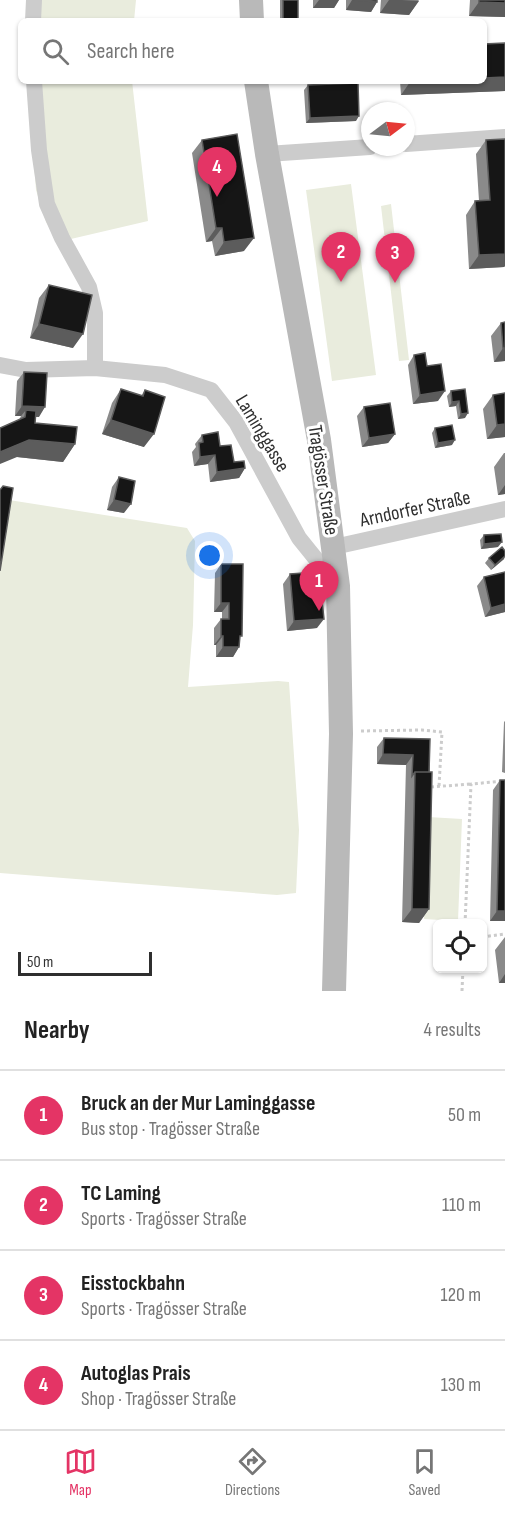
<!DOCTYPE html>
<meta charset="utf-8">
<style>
:root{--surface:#fff;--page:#f6f6f6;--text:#222;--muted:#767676;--line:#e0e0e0;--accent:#e43465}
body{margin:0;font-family:"Sofia Sans Condensed",sans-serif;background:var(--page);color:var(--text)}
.controls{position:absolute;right:18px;bottom:18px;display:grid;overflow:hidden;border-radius:9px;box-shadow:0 2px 4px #0004}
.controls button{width:54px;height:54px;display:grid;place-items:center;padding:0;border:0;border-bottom:2px solid var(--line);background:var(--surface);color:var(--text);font:30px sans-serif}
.compass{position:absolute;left:361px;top:102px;width:54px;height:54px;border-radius:50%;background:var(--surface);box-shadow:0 2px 4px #0004;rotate:74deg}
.scale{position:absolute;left:18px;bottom:15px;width:134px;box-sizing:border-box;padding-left:6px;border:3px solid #2f2f2f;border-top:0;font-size:16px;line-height:21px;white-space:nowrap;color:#2f2f2f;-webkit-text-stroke:4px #fff;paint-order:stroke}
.you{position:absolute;left:210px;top:556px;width:21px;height:21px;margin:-15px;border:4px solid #fff;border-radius:50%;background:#1a73e8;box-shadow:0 0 0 9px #1a73e833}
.badge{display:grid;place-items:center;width:39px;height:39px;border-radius:50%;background:var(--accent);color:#fff;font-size:20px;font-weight:700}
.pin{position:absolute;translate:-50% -50px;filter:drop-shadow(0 2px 3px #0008)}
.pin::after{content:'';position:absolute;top:32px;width:21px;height:18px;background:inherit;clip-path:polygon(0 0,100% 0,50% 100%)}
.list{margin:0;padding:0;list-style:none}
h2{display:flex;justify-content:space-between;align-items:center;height:78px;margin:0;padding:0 24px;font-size:26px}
h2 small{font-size:20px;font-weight:400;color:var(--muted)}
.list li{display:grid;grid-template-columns:39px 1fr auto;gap:18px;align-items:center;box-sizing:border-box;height:90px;padding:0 24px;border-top:2px solid var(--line)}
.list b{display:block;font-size:22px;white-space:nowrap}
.list p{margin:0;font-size:20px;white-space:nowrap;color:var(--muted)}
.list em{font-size:20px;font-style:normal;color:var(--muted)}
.icon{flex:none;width:33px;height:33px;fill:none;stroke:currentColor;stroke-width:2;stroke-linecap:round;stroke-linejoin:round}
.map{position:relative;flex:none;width:505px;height:991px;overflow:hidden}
.search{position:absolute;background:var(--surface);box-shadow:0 2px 4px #0004;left:18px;right:18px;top:18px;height:66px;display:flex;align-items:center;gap:15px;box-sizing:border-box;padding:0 21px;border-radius:9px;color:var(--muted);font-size:22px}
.sheet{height:438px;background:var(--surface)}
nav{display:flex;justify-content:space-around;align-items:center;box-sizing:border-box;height:84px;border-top:2px solid var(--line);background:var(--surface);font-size:16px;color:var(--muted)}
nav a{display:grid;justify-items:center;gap:3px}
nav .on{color:var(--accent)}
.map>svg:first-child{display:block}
.green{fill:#e9ecdd}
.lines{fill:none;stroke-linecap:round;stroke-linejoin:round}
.path{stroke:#ccc;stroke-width:3;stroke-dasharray:3 3;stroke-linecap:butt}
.minor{stroke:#ccc;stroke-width:16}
.secondary{stroke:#b9b9b9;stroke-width:24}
.wall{fill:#8a8a8a}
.shaded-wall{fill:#5c5c5c}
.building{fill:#161616;stroke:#5c5c5c;stroke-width:1.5}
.labels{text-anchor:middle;stroke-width:6;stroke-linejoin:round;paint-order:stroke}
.street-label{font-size:20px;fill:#2f2f2f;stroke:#fff}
</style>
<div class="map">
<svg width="505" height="991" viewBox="0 0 505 991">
<rect width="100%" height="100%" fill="#fff"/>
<path class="green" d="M27 0H136L134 21H27Z
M28 81H132L148 221 58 242 46 222 36 190Z
M351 184 376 375 332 381 306 190Z
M391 204 409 360 399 361 381 206Z
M9 500 187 528 195 541 193 625 188 687 278 681 289 682 299 830 296 893 277 895 0 873V555Z
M428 817 462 819 458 921 424 919Z"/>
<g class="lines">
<path class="path" d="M361 731 422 730 442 732 439 786
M431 787 471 784
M465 924 471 784 505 781
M433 936H438
M482 937 505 934
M462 991 463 968"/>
<path class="minor" d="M33 21 34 0
M34 81 39 150 47 204 62 238 89 287 95 313V368
M406 144 505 137
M267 154 370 147
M0 365 26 370 95 368 165 375 211 390 236 422 299 538 336 584
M334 547 505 509"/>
<path class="secondary" d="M251 0 252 21
M256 81 267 154 319 440 338 586 341 734 334 991"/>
</g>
<path class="wall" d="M280 0H298V21H280Z
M313 0H339L334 8H313Z
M346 0H377V2L371 12 346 10Z
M381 0H419L409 15 380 13Z
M470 0H505V17L469 16Z
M505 43V91L401 95 400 81H484Z
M308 85 356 121 306 123 304 90Z
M505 139V266L504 267 469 269 466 215 475 201H479L476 154 486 140Z
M202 140 244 251 215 256 212 241 206 242 192 153Z
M49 285 73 348 30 338 39 298Z
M501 323 505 361 494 362 491 336Z
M414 355 427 366 438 401 413 404 408 365Z
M24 372 39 417H36L35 423 75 444 63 462 17 457 19 420 21 416H15L17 381Z
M121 389 141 396 145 390 144 447 102 434 112 403Z
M465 389V418L458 419 456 406 449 407 447 396 451 391Z
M505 393V437L487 439 483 409 493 395Z
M364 407 395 434 388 443 362 447 357 416Z
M435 428 452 445 435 448 432 433Z
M202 435 220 446 234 462 245 468 239 478 210 482 208 464 194 466 192 452 196 447 195 444Z
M504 453H505V494L498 495 494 467Z
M119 477 124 513 107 510 112 487Z
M484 535 498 547 481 549 480 540Z
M505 551 504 559 491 570 485 563 489 558Z
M221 564 240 640 239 647 233 657H216V645H214V628L221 619H222V612H214L215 573Z
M290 574 317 628 287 631 283 584Z
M484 577 505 612 485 617 477 586Z
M505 721V773L502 772 504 722Z
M384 738 430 739 429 909 419 923 402 922 406 765 377 764V747Z
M500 780 505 921H490L493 790Z
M505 937V983H499L495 950Z"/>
<path class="shaded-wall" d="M319 0H339L334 8H313Z
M352 0 377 2 371 12 346 10Z
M389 0H402L419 1 409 15 380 13Z
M479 2 505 3V17L469 16Z
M505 77V91L401 95 410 82 484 81V78Z
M359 116 356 121 306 123 310 118Z
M216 228H222L212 241 206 242Z
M254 238 244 251 215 256 224 242Z
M505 254V266L504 267 469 269 479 255Z
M39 324 83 334 73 348 30 338Z
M503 348H505V361L494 362Z
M445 391 438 401 413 404 420 395Z
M459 401 456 406 449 407 452 402Z
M22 406 45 407 39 417 25 416 26 410 21 416H15Z
M468 413 465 418 458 419 461 414Z
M111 420 154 434 144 447 102 434Z
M505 424V437L487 439 497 425Z
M395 434 388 443 362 447 369 438Z
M29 440 75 444 63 462 17 457 0 464V452Z
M455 440 452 445 435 448 438 443Z
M215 455 208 464 194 466 200 457Z
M245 468 239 478 210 482 217 472Z
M505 485V494L498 495Z
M114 500 131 504 124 513 107 510Z
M502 542 498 547 481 549 484 544Z
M505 556 504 559 491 570 495 565Z
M221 603H229L222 612H214Z
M505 604V612L485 617 491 608Z
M324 619 317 628 287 631 294 621Z
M221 636H223L216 645H214Z
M223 647H239L233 657H216Z
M383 754 413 755 406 765 377 764Z
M412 909H429L419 923 402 922Z
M497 911H505V921H490Z
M505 974V983H499Z"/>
<path class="building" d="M283 0H298V21H283Z
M352 0H377V2Z
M479 0H505V3L479 2Z
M505 43V77L484 78V44Z
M358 83 359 116 310 118 308 85Z
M237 134 254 238 224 242 222 228H216L202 140Z
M505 139V254L479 255 475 201 490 200 486 140Z
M49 285 92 295 83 334 39 324Z
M505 322V348H503L501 323Z
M425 353 427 366 441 364 445 391 420 395 414 355Z
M24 372 47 373 45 407 22 406Z
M121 389 143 396 145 390 165 397 154 434 111 420Z
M465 389 468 413 461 414 459 401 452 402 451 391Z
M505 393V424L497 425 493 395Z
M390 403 395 434 369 438 364 407Z
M26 410 36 411 35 423 77 427 75 444 29 440 0 452V428L25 417Z
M452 425 455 440 438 443 435 428Z
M218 432 220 446 231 445 234 462 244 461 245 468 217 472 215 455 200 457 199 443 203 442 202 435Z
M119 477 135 481 131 504 114 500Z
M3 486 13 488 0 571V490Z
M501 534 502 542 484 544V535Z
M502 547 505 551V556L495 565 489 558Z
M221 564H243L242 636H240L239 647H223V636H221V619H229V603H221Z
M319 572 324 619 294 621 290 574Z
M505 572V604L491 608 484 577Z
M384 738 430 739 429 772H415L412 776 413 755 383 754Z
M415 772H432L429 909H412Z
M500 780H505V911H497Z"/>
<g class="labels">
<g class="street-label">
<text transform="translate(263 433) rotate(59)" y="7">Laminggasse</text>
<text transform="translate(324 480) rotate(81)" y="7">Tragösser Straße</text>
<text transform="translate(415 508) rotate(-12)" y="7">Arndorfer Straße</text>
</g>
</g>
</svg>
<div class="controls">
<button><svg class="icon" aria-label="locate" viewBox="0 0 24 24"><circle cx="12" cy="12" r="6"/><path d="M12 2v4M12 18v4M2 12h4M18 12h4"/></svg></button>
</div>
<svg class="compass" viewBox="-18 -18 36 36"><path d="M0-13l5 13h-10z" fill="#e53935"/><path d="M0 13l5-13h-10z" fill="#767676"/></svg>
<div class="scale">50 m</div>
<div class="you"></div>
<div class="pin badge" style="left:319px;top:611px">1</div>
<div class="pin badge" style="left:341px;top:282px">2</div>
<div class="pin badge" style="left:395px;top:283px">3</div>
<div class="pin badge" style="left:217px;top:197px">4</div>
<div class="search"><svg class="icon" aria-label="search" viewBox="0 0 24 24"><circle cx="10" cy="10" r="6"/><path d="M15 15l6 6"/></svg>Search here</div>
</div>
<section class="sheet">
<h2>Nearby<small>4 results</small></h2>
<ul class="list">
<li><span class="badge">1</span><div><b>Bruck an der Mur Laminggasse</b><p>Bus stop · Tragösser Straße</p></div><em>50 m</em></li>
<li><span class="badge">2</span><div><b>TC Laming</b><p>Sports · Tragösser Straße</p></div><em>110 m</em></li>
<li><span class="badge">3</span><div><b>Eisstockbahn</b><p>Sports · Tragösser Straße</p></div><em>120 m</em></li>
<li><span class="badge">4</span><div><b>Autoglas Prais</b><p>Shop · Tragösser Straße</p></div><em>130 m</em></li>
</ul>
</section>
<nav>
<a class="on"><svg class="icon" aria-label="map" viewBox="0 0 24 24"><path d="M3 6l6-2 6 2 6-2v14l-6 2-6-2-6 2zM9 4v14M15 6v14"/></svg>Map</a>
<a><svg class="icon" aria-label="directions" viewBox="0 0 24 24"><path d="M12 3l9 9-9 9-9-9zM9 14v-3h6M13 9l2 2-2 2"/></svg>Directions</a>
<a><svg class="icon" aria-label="saved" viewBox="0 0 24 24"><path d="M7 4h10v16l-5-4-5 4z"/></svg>Saved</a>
</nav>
